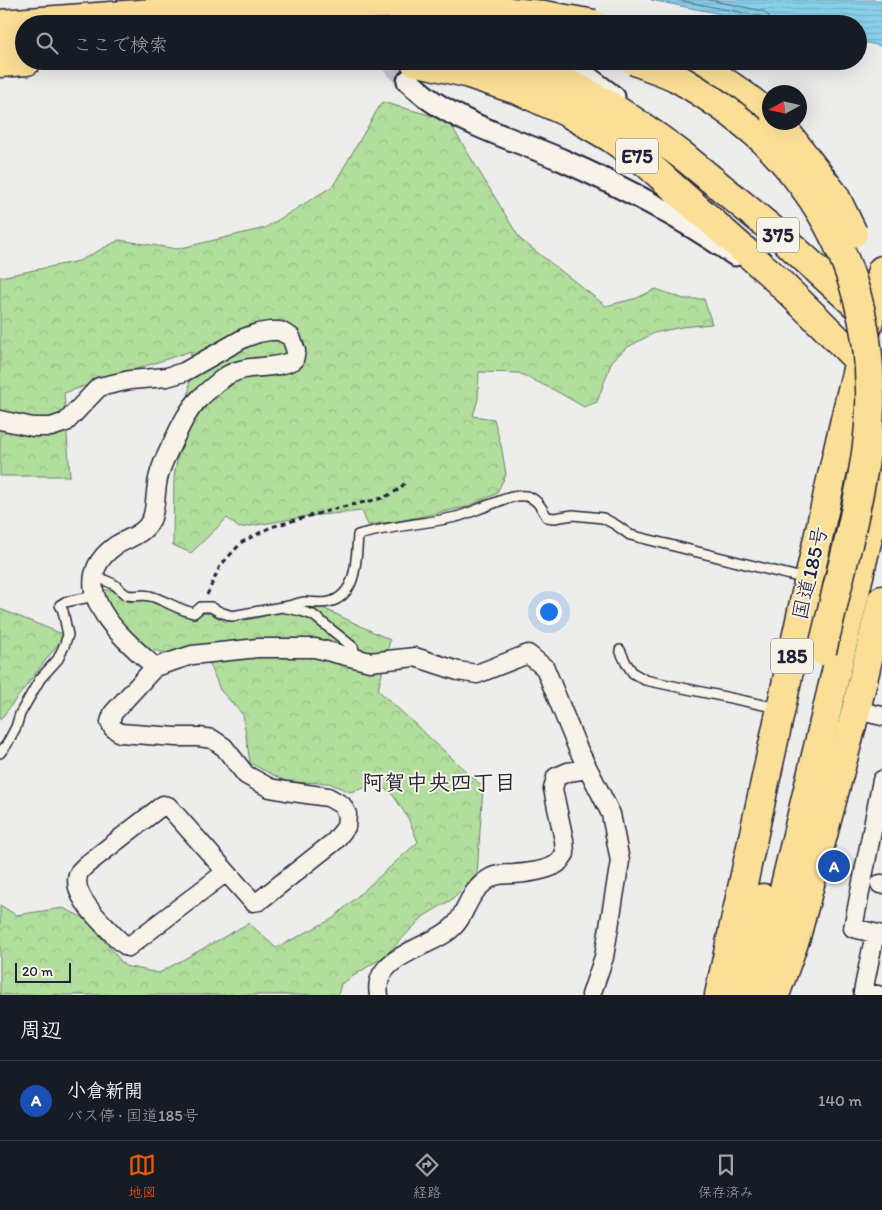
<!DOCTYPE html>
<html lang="ja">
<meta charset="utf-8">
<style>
:root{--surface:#171b24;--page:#242831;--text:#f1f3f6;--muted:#9ea1a6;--line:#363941;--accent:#ea580c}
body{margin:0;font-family:Itim,"Klee One",sans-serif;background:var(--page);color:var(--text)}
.compass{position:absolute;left:762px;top:85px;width:45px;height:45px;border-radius:50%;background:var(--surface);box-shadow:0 5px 20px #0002;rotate:262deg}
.scale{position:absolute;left:15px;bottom:12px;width:56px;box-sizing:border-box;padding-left:5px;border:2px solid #22223b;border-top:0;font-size:14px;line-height:18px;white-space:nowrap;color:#22223b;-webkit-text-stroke:4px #f7f3e8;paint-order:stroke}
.you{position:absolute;left:548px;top:611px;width:18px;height:18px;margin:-12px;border:4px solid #fff;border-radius:50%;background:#1a73e8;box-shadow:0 0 0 8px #1a73e833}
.badge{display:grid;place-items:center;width:32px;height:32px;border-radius:50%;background:var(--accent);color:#fff;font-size:16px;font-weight:700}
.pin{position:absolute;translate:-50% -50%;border:2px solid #fff;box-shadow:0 1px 5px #0006}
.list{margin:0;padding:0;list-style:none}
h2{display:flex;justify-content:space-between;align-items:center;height:65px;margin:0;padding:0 20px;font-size:21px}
h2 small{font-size:16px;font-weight:400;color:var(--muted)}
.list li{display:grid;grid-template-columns:32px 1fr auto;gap:15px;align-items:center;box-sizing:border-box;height:80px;padding:0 20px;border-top:1px solid var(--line)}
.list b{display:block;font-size:19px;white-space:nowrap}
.list p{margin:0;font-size:16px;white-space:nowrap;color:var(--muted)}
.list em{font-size:16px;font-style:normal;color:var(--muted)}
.icon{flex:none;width:28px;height:28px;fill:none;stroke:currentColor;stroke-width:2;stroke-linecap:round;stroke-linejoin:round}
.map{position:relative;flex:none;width:882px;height:995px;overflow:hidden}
.search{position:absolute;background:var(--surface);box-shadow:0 5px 20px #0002;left:15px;right:15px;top:15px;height:55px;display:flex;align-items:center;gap:12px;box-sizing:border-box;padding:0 18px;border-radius:28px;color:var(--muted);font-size:19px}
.sheet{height:145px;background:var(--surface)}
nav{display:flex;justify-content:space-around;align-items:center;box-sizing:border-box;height:70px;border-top:1px solid var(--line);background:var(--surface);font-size:14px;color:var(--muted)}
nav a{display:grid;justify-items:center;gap:2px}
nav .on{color:var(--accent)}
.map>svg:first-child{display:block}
.forest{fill:url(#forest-crowns);stroke:#6a806c}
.water{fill:url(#water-rules);stroke:#608ba5}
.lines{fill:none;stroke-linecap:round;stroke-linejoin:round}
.shore{stroke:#4b6881;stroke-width:1}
.tertiary-tunnel{stroke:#c4c4c9;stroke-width:21;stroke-dasharray:21 11;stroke-linecap:butt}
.service-casing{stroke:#22223b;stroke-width:12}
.minor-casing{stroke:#22223b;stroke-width:21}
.tertiary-casing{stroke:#22223b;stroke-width:25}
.trunk-casing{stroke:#22223b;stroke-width:31}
.motorway-casing{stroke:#22223b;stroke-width:31}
.path{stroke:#22223b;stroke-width:3;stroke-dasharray:5 4;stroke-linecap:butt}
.service{stroke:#f7f3e8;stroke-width:9}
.minor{stroke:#f7f3e8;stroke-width:18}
.tertiary{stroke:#f7f3e8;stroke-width:21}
.trunk{stroke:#fbdf96;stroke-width:28}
.motorway{stroke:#fbdf96;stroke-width:28}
.motorway-bridge-casing{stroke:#22223b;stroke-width:31;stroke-linecap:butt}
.motorway-bridge{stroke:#fbdf96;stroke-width:28}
.labels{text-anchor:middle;stroke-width:4;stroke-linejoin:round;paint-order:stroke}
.shield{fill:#f7f3e8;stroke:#62616f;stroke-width:1}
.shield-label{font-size:20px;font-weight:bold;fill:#22223b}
.street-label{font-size:21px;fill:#22223b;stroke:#f7f3e8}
.neighbourhood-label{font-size:22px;font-weight:bold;fill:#22223b;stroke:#f7f3e8}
</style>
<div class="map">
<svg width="882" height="995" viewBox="0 0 882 995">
<defs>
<pattern id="forest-crowns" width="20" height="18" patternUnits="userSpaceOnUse" patternTransform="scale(1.25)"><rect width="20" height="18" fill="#b1de9c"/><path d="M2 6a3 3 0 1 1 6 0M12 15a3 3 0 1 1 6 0" fill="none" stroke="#98be87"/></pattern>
<pattern id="water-rules" width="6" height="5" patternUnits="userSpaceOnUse" patternTransform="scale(1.25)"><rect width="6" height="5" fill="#89d1eb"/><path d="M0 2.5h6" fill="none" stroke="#76b3ca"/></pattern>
</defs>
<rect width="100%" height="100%" fill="#ededec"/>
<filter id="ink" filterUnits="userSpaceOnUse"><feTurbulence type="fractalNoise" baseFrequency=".02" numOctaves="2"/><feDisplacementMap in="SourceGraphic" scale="10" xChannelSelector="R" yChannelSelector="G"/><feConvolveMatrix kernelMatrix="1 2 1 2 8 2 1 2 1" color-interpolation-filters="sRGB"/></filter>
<g filter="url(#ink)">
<path class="forest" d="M382 102 448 120 520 239 606 306 637 298 656 289 684 299H704L712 324 682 327 654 333 626 348 612 361 597 402 584 407 558 392 519 373 479 372 478 399 473 416 494 419 502 450 506 475 496 494 466 507 400 521 368 525 362 511 309 516 239 528 227 518 191 553 173 545 174 477 189 392 191 351 64 393 70 476H0V277L79 261 119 240 177 249 265 228 333 186Z
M104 590H116L122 598 129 602 143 599 166 606 184 615 202 613 211 614 226 622 252 619 281 612 323 608 390 640 378 690 483 787 477 874 451 900 424 916 386 955 341 984 338 995H0V905L16 915 63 908 86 919 125 966 159 973 249 923 276 948 332 919 418 842 408 818 393 795 379 784 350 792 329 783 287 782 250 763 243 715 220 690 210 664 169 653 151 650 116 616 106 602Z
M0 609 65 635 0 720Z"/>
<path class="water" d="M651 0H882V46L858 41V24H771Z"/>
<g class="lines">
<path class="shore" d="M677 0 760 16 764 19V24
M709 0 763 11 769 16 771 24"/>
<path class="tertiary-tunnel" d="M389 61 408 81"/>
<g class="service-casing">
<path id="service" d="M94 575C101 579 108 581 115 585 119 588 122 593 127 595 135 597 141 594 150 596 165 600 178 610 194 613L201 607H211L220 612 232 616 282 607 301 611 313 615 353 647 357 659
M282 607C290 606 298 603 305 602 313 602 322 604 329 602 358 595 356 558 358 535 390 526 423 524 456 517 467 514 478 509 489 505 500 501 514 494 526 496 537 498 542 509 547 517L554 518 573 515 603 518 616 525 630 535 806 579
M620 650 626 663 633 673 645 680 778 708
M0 753 7 744 16 727 20 714 40 679 58 659 64 646 68 635 63 611 60 605 65 602 95 596"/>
</g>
<g class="minor-casing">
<path id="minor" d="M0 420 33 427H51L66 422 99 387 130 380 167 377 184 372 244 338 258 333 270 331H280L291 337 296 351 294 360C273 371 249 363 228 375 224 377 220 381 216 384 210 389 204 394 199 399 186 412 178 432 170 448 165 458 160 468 158 479 155 491 156 511 151 520 144 535 127 538 115 546 108 551 101 558 97 566 79 604 130 645 155 667L192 655 258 648H315L370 662 415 657 458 671 477 674 528 654 545 668 578 749 611 814 620 861 604 957 591 995
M155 667 113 713 110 722 113 728 120 733 176 737H199L212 739 224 747 246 775 270 788 286 791 328 797 342 805 347 814 346 827 335 841 259 901 253 902 168 806 163 805 86 865C84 867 82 869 80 871 69 889 93 914 105 926 112 933 119 942 128 947L226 872
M856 710 882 716
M882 780 853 928 882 935
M880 884H882
M875 933 863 992 878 995
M379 995C371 954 435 948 455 925 461 919 463 912 467 905 472 894 481 883 492 877 498 874 507 874 514 874 527 873 548 871 558 863 561 860 563 856 565 854L564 840 553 789 556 777 568 772 588 769"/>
</g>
<g class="tertiary-casing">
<path id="tertiary" d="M566 61 614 97
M408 81C416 88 423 95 432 101 472 128 519 141 562 160 623 187 681 217 735 255"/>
</g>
<g class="trunk-casing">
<path id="trunk" d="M683 156 779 235 869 317
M818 320 859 361 874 366
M719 995C742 887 765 779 789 671 818 537 847 403 882 270
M775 995 796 937 856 710 882 600"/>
</g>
<g class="motorway-casing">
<path id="motorway" d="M314 12 375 24
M0 24 167 12
M0 44 24 42
M414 61 466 73 520 91 568 113 611 138 645 162 771 274 818 320
M511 61C578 82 628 115 683 156
M692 61C720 78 746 95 770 116
M0 63 27 61
M734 995 758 916 763 898
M757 995 780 906 879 492 882 476"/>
</g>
<path class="path" d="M207 595 220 566 242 542 271 527 338 508 383 498 400 489 406 481"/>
<use href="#service" class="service"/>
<use href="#minor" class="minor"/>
<use href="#tertiary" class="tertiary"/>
<use href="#trunk" class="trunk"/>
<use href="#motorway" class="motorway"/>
<g class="motorway-bridge-casing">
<path id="motorway-bridge" d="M167 12 222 9 399 4 486 10 544 15 594 24
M635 61C648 67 664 71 677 78 695 88 711 99 728 111 742 122 758 134 771 148 831 210 863 282 869 368 869 380 871 393 870 406 869 453 858 498 848 544 839 579 831 615 822 651
M776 122 787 133 835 196 853 233"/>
</g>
<use href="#motorway-bridge" class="motorway-bridge"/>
</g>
</g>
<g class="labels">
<g class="shield">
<rect x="616" y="138.5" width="42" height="35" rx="4"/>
<rect x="757" y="217.5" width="42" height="35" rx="4"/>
<rect x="771" y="638.5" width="42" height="35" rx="4"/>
</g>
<g class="shield-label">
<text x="637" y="163">E75</text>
<text x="778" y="242">375</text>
<text x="792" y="663">185</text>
</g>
<g class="street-label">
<text transform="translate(810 573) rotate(-77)" y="7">国道185号</text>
</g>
<g class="neighbourhood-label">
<text x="439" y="790">阿賀中央四丁目</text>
</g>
</g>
</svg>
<svg class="compass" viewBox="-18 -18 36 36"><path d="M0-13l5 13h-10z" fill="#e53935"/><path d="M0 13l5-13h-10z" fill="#9ea1a6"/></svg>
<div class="scale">20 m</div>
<div class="you"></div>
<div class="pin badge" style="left:834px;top:866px;background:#1a4fb4">A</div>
<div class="search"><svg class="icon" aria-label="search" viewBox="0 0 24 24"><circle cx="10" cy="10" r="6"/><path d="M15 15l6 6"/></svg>ここで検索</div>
</div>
<section class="sheet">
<h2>周辺<small></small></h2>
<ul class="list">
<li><span class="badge" style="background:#1a4fb4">A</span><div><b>小倉新開</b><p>バス停 · 国道185号</p></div><em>140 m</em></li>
</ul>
</section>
<nav>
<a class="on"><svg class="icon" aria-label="map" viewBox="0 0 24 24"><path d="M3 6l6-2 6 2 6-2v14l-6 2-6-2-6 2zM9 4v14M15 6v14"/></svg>地図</a>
<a><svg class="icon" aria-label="directions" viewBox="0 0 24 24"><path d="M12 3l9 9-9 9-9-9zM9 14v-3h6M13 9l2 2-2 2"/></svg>経路</a>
<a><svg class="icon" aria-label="saved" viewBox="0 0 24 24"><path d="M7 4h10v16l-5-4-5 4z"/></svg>保存済み</a>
</nav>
